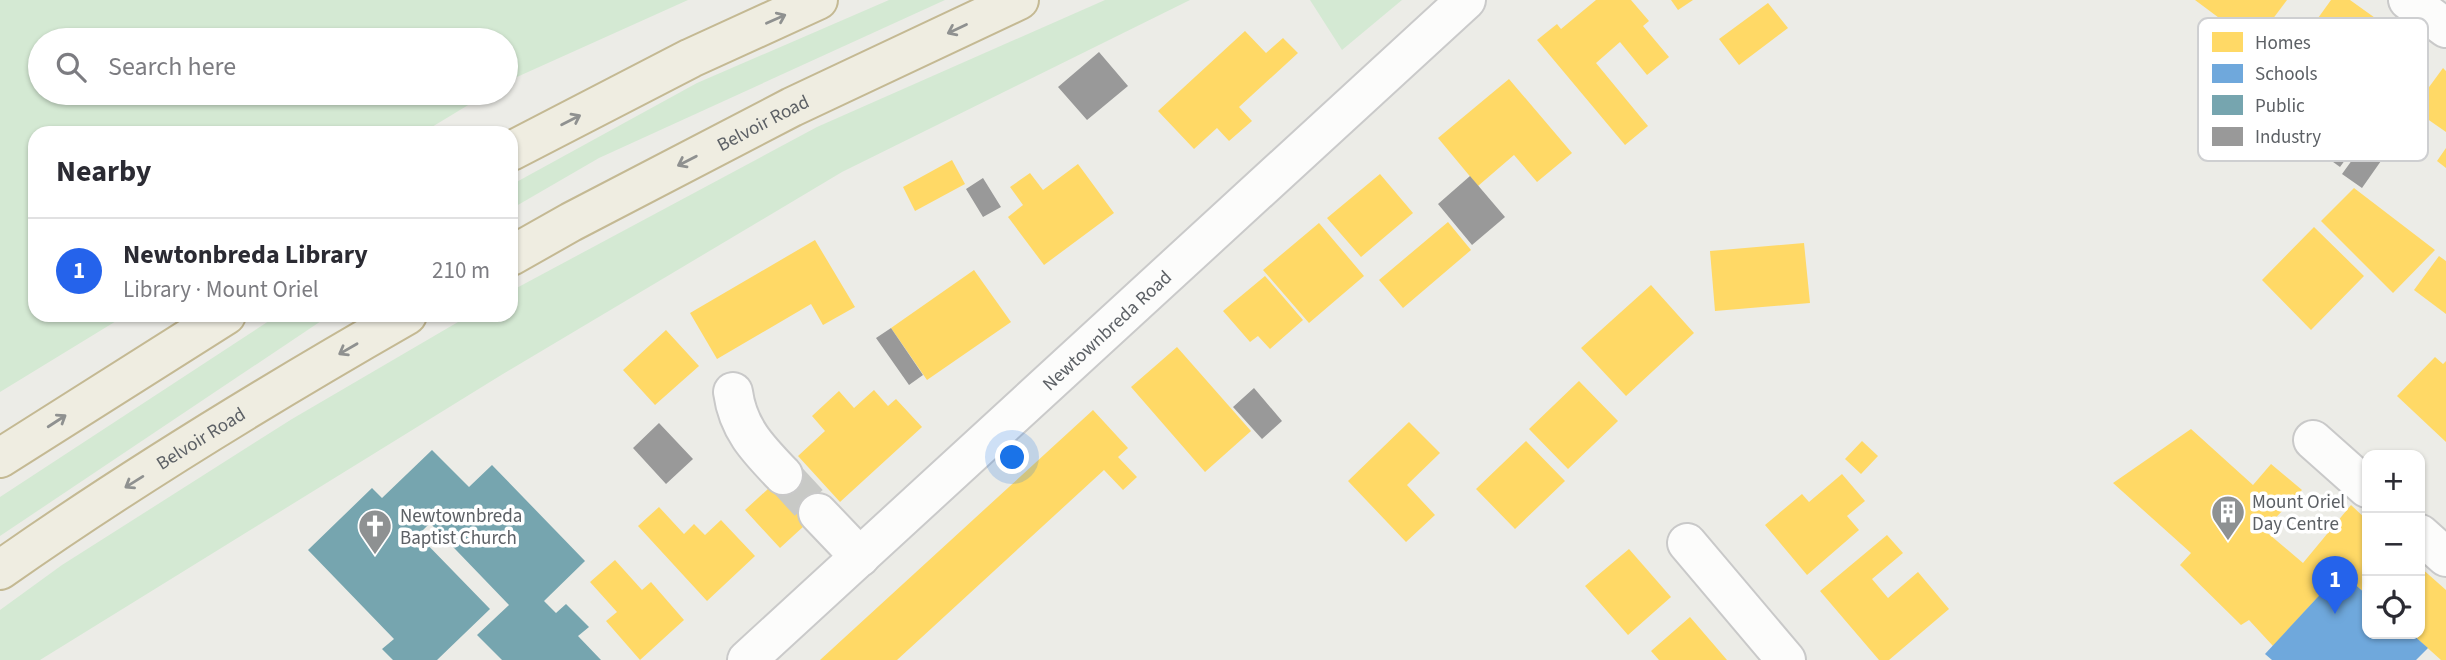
<!DOCTYPE html>
<meta charset="utf-8">
<style>
:root{--surface:#fff;--page:#f2f2f3;--text:#2b2b33;--muted:#7c7c81;--line:#e1e1e2;--accent:#2563eb}
body{margin:0;font-family:"Source Sans 3",sans-serif;background:var(--page);color:var(--text)}
.controls{position:absolute;right:21px;bottom:21px;display:grid;overflow:hidden;border-radius:14px;box-shadow:0 2px 5px #0004}
.controls button{width:63px;height:63px;display:grid;place-items:center;padding:0;border:0;border-bottom:2px solid var(--line);background:var(--surface);color:var(--text);font:35px sans-serif}
.you{position:absolute;left:1013px;top:458px;width:24px;height:24px;margin:-18px;border:5px solid #fff;border-radius:50%;background:#1a73e8;box-shadow:0 0 0 10px #1a73e833}
.badge{display:grid;place-items:center;width:46px;height:46px;border-radius:50%;background:var(--accent);color:#fff;font-size:23px;font-weight:700}
.pin{position:absolute;translate:-50% -58px;filter:drop-shadow(0 2px 4px #0008)}
.pin::after{content:'';position:absolute;top:37px;width:24px;height:21px;background:inherit;clip-path:polygon(0 0,100% 0,50% 100%)}
.list{margin:0;padding:0;list-style:none}
h2{display:flex;justify-content:space-between;align-items:center;height:91px;margin:0;padding:0 28px;font-size:30px}
h2 small{font-size:23px;font-weight:400;color:var(--muted)}
.list li{display:grid;grid-template-columns:46px 1fr auto;gap:21px;align-items:center;box-sizing:border-box;height:105px;padding:0 28px;border-top:2px solid var(--line)}
.list b{display:block;font-size:26px;white-space:nowrap}
.list p{margin:0;font-size:23px;white-space:nowrap;color:var(--muted)}
.list em{font-size:23px;font-style:normal;color:var(--muted)}
.icon{flex:none;width:38px;height:38px;fill:none;stroke:currentColor;stroke-width:2;stroke-linecap:round;stroke-linejoin:round}
.map{position:relative;flex:none;width:2446px;height:660px;overflow:hidden}
.search{position:absolute;background:var(--surface);box-shadow:0 2px 5px #0004;left:28px;top:28px;width:490px;height:77px;display:flex;align-items:center;gap:18px;box-sizing:border-box;padding:0 24px;border-radius:38px;color:var(--muted);font-size:26px}
.panel{position:absolute;background:var(--surface);box-shadow:0 2px 5px #0004;left:28px;top:126px;width:490px;height:196px;border-radius:21px}
.map>svg:first-child{display:block}
.green{fill:#d4e9d3}
.homes{fill:#ffd966}
.schools{fill:#6fa8dc}
.public{fill:#76a5af}
.industry{fill:#999}
.lines{fill:none;stroke-linecap:round;stroke-linejoin:round}
.street-tunnel{stroke:#c8c9c6;stroke-width:38;stroke-dasharray:38 19;stroke-linecap:butt}
.street-casing{stroke:#c9c9c9;stroke-width:42}
.secondary-casing{stroke:#cacaca;stroke-width:42}
.highway-casing{stroke:#c4b993;stroke-width:42}
.street{stroke:#fcfcfb;stroke-width:38}
.secondary{stroke:#fcfcfb;stroke-width:38}
.highway{stroke:#efede1;stroke-width:38}
.oneway{stroke:#8f9190}
.labels{text-anchor:middle;stroke-width:7;stroke-linejoin:round;paint-order:stroke}
.street-label{font-size:19px;fill:#5c6065;stroke:#fff}
.poi-label{font-size:19px;fill:#5c6065;stroke:#fff;text-anchor:start}
.key{fill:#fff;stroke:#cecfd1;stroke-width:2}
.key-label{font-size:19px;fill:#5c6065}
</style>
<div class="map">
<svg width="2446" height="660" viewBox="0 0 2446 660">
<rect width="100%" height="100%" fill="#ecece7"/>
<path class="green" d="M0 0H688L506 82V40H40V93H488L422 133H35V315H126L0 392Z
M889 0H945L599 158 511 209V185L697 83Z
M1105 0H1190L842 172 498 377 40 660H0V610L62 565 292 419 470 315H511V291L817 127Z
M1310 0H1402L1342 50Z
M278 315H330L0 536V497Z"/>
<path class="homes" d="M1596 0H1631L1649 21 1643 26 1669 57 1647 75 1620 42 1596 63 1648 126 1625 145 1537 40 1557 24 1561 29Z
M1671 0H1693L1678 10Z
M2195 0H2287L2254 44Z
M2331 0H2350L2413 45 2386 82 2340 48 2321 74 2293 53Z
M1768 3 1788 28 1739 65 1719 39Z
M1245 31 1266 53 1283 38 1298 53 1239 107 1252 121 1229 141 1217 128 1194 149 1158 111Z
M2443 68 2446 71V132L2413 109Z
M1509 79 1572 153 1537 182 1514 155 1478 186 1438 138Z
M2446 148V168L2437 161Z
M952 160 965 184 915 211 903 187Z
M1078 164 1114 213 1044 265 1008 217 1023 205 1010 187 1030 173 1043 190Z
M1380 174 1413 213 1361 257 1327 218Z
M2354 188 2435 250 2393 293 2321 221Z
M1448 222 1471 250 1403 308 1379 280Z
M1319 223 1364 276 1309 323 1263 270Z
M2314 227 2364 276 2311 330 2262 280Z
M815 240 855 307 823 325 811 304 717 359 690 313Z
M1804 243 1810 303 1715 311 1710 251Z
M2439 256 2446 261V314L2414 290Z
M974 270 1011 322 927 380 891 328Z
M1265 276 1303 320 1270 349 1258 336 1250 342 1223 311Z
M1651 285 1694 333 1626 396 1581 348Z
M666 330 699 366 655 405 623 370Z
M1177 347 1251 431 1205 472 1131 387Z
M2435 357 2443 364 2446 361V442L2397 396Z
M1579 381 1618 421 1568 469 1529 429Z
M874 390 888 406 896 399 922 427 840 502 798 456 825 431 812 416 839 391 854 408Z
M1093 410 1128 448 1118 457 1137 477 1123 490 1104 470 897 660H820Z
M1409 422 1440 453 1407 485 1435 515 1406 542 1348 481Z
M2191 429 2253 485 2271 464 2302 490 2264 530 2303 563 2351 505 2367 520V595L2341 572 2273 646 2249 620 2241 625 2180 565 2191 553 2113 483Z
M1526 441 1565 481 1515 529 1476 489Z
M1862 441 1878 456 1861 474 1845 459Z
M794 465 829 503 780 548 745 510Z
M1842 474 1865 501 1847 516 1859 530 1807 575 1765 525 1802 494 1809 502Z
M659 507 684 534 694 524 705 535 721 520 755 556 707 601 638 526Z
M1887 535 1903 553 1872 579 1888 598 1918 572 1949 609 1889 660H1879L1820 591Z
M1629 549 1671 597 1628 635 1585 586Z
M615 560 642 590 651 582 684 620 640 660 606 621 617 612 590 582Z
M2420 567 2446 590V660H2441L2412 634H2420Z
M1690 617 1715 646 1727 660H1659L1651 651Z"/>
<path class="schools" d="M2341 572 2367 595V634H2412L2428 648 2416 660H2272L2265 654Z"/>
<path class="public" d="M432 450 469 487 492 465 585 561 544 601 556 613 566 604 589 627 578 636 601 660H502L477 635 509 605 430 523 418 535 490 609 437 660H393L382 649 394 639 308 550 372 488 382 498Z"/>
<path class="industry" d="M1099 52 1128 86 1087 120 1058 87Z
M2350 107 2372 123 2340 167 2318 151Z
M2376 127 2395 141 2362 188 2342 174Z
M1470 176 1505 217 1472 245 1438 204Z
M983 178 1001 207 983 217 966 189Z
M891 328 923 375 909 385 876 338Z
M1254 388 1282 421 1262 439 1233 407Z
M659 423 693 459 666 484 633 448Z"/>
<g class="lines">
<path class="street-tunnel" d="M783 475 818 513"/>
<g class="street-casing">
<path id="street" d="M2408 0 2446 28
M733 392C738 429 758 449 783 475
M2313 440 2367 488
M818 513 860 557
M2420 534 2446 557
M1687 543 1786 660"/>
</g>
<g class="secondary-casing">
<g id="secondary">
<path id="s1" d="M747 660 1466 0"/>
</g>
</g>
<g class="highway-casing">
<g id="highway">
<path d="M511 151 691 58 818 0"/>
<path id="s2" d="M511 256 571 222 792 107 1019 0"/>
<path d="M0 458 226 315"/>
<path id="s3" d="M0 570C131 478 269 394 407 315"/>
</g>
</g>
<use href="#street" class="street"/>
<use href="#secondary" class="secondary"/>
<use href="#highway" class="highway"/>
</g>
<defs><path id="oneway-shaft" d="M-6 0H5M1.5-3L5.5 0L1.5 3" fill="none" stroke-width="1.6" stroke-linecap="round" stroke-linejoin="round" transform="scale(1.75)"/></defs>
<g class="oneway">
<use href="#oneway-shaft" transform="translate(776 19) rotate(-24)"/>
<use href="#oneway-shaft" transform="translate(957 29) rotate(155)"/>
<use href="#oneway-shaft" transform="translate(571 120) rotate(-27)"/>
<use href="#oneway-shaft" transform="translate(687 161) rotate(153)"/>
<use href="#oneway-shaft" transform="translate(348 349) rotate(150)"/>
<use href="#oneway-shaft" transform="translate(57 421) rotate(-33)"/>
<use href="#oneway-shaft" transform="translate(134 482) rotate(148)"/>
</g>
<defs>
<g id="building-pin" transform="scale(1.75)"><path d="M0 17L-7.5 6A9.5 9.5 0 1 1 7.5 6Z" fill="#8e9192" stroke="#fff"/><path d="M-4-6H4V6H1V3H-1V6H-4ZM-2.5-4.3h1.7v1.8h-1.7ZM.8-4.3h1.7v1.8H.8ZM-2.5-1h1.7V.8h-1.7ZM.8-1h1.7V.8H.8Z" fill="#fff"/></g>
<g id="church-pin" transform="scale(1.75)"><path d="M0 17L-7.5 6A9.5 9.5 0 1 1 7.5 6Z" fill="#8e9192" stroke="#fff"/><path d="M-1.2-6h2.4v3.5h3.3v2.4h-3.3V6h-2.4V-.1h-3.3v-2.4h3.3Z" fill="#fff"/></g>
</defs>
<g fill-rule="evenodd">
<use href="#building-pin" x="2228" y="512"/>
<use href="#church-pin" x="375" y="526"/>
</g>
<g class="labels">
<g class="street-label">
<text dy="7" stroke="none"><textPath href="#s2" startOffset="285">Belvoir Road</textPath></text>
<text dy="7" stroke="none"><textPath href="#s1" startOffset="488">Newtownbreda Road</textPath></text>
<text dy="7" stroke="none"><textPath href="#s3" startOffset="240">Belvoir Road</textPath></text>
</g>
<g class="poi-label">
<text x="2252" y="508">Mount Oriel<tspan x="2252" dy="22">Day Centre</tspan></text>
<text x="400" y="522">Newtownbreda<tspan x="400" dy="22">Baptist Church</tspan></text>
</g>
</g>
<rect x="2198" y="18" width="230" height="143" rx="10" class="key"/>
<rect x="2212" y="32" width="31" height="20" fill="#ffd966"/>
<rect x="2212" y="64" width="31" height="19" fill="#6fa8dc"/>
<rect x="2212" y="95" width="31" height="20" fill="#76a5af"/>
<rect x="2212" y="127" width="31" height="19" fill="#999"/>
<g class="key-label">
<text x="2255" y="49">Homes</text>
<text x="2255" y="80">Schools</text>
<text x="2255" y="112">Public</text>
<text x="2255" y="143">Industry</text>
</g>
</svg>
<div class="controls">
<button>+</button>
<button>−</button>
<button><svg class="icon" aria-label="locate" viewBox="0 0 24 24"><circle cx="12" cy="12" r="6"/><path d="M12 2v4M12 18v4M2 12h4M18 12h4"/></svg></button>
</div>
<div class="you"></div>
<div class="pin badge" style="left:2335px;top:614px">1</div>
<div class="search"><svg class="icon" aria-label="search" viewBox="0 0 24 24"><circle cx="10" cy="10" r="6"/><path d="M15 15l6 6"/></svg>Search here</div>
<section class="panel">
<h2>Nearby<small></small></h2>
<ul class="list">
<li><span class="badge">1</span><div><b>Newtonbreda Library</b><p>Library · Mount Oriel</p></div><em>210 m</em></li>
</ul>
</section>
</div>
